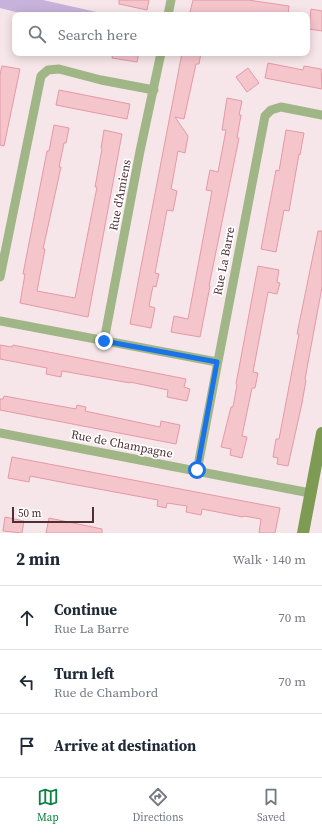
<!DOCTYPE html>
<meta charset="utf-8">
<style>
:root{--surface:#fff;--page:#f6f6f7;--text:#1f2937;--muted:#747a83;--line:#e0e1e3;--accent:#0b8043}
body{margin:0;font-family:"Source Serif 4",serif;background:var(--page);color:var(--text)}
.scale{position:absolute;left:12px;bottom:10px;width:82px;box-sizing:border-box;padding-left:4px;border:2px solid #4e2f35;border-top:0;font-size:11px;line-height:14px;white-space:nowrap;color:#4e2f35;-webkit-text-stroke:3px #fff;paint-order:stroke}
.stop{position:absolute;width:12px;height:12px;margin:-9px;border:3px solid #1a73e8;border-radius:50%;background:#fff}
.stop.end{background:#1a73e8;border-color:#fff;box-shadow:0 1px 4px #0008}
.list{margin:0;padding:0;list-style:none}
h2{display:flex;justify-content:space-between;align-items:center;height:52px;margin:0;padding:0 16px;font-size:17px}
h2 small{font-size:13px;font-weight:400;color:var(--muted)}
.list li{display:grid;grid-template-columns:26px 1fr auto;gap:12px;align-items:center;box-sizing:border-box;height:64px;padding:0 16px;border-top:1px solid var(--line)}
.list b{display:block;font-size:15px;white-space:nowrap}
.list p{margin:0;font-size:13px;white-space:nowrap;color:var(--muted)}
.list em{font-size:13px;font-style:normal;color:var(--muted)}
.icon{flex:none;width:22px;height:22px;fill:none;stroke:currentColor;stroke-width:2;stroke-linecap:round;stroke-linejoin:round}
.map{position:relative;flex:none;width:322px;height:533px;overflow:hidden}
.search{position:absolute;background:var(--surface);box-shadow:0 2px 10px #0003;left:12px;right:12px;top:12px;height:44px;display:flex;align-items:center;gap:10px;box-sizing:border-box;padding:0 14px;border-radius:8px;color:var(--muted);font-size:15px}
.sheet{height:244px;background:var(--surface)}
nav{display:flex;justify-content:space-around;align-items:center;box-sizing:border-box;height:56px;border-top:1px solid var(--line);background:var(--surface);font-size:11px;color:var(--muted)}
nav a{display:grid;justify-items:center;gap:2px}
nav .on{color:var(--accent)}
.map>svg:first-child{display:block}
.green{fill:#c7b2db}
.building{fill:#f5c5cc;stroke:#e499a7}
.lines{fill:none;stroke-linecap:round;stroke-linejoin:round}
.street{stroke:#a1b687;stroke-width:9}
.secondary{stroke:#7e9b54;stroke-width:12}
.route{stroke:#1a73e8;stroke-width:5}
.labels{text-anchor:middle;stroke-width:3.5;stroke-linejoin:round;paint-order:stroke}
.street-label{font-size:12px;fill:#4e2f35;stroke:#fff}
</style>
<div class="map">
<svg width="322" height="533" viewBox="0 0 322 533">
<rect width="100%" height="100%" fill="#f7e6e9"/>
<path class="green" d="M0 0H43L110 15H27L0 8Z"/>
<path class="building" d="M119 0H149L147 10 119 4Z
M193 0H248L289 6 288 15H206L190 12Z
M311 9 322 11V31L309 29Z
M113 53H139L137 62 112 58Z
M182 53H201L199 64H196L184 119 175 117 188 136 185 153 178 151 171 189 177 191 173 211 167 210 155 273 159 274 156 287 153 286 149 306 155 308 151 328 130 324Z
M268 63 303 70 304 66 321 69 322 89 265 78Z
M2 66 20 69 4 146 0 145V74Z
M248 68 259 83 247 92 236 77Z
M59 90 130 104 127 119 56 105Z
M227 98 242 101 239 115H241L237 138H239L209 286H210L200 337 171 332 174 316 188 319 212 191 206 190 210 170 218 172 226 130H222Z
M54 125 69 128 66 143H64L59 167H61L43 249H45L37 291 75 298 97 187H95L102 149 101 148 104 130 122 134 88 317 20 303 25 274H23L29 243 47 151H49Z
M286 130 304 133 300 155 299 154 289 211 284 210 276 252 261 249 276 170 279 171Z
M318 231H322V287L305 379 306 380 302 403 288 466 277 464 278 458 273 457 276 439H279L299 334H297Z
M258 266 279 270 277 282 280 283 277 294 268 292 253 372 258 373 255 388H252L242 436 247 437 242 458 230 455 231 449 221 447 231 407H233L237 385 236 384Z
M0 345 12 347 13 345 186 379 184 387 190 389 187 401 167 397 168 390 130 382V383L62 371 61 377 46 374 47 368 0 359Z
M4 396 76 409 77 405 86 407 85 411 160 427 161 421 180 425 176 444 0 410V399H3Z
M12 457 280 508 275 533H259L261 519 244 516 243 517 202 509 201 515 186 512 187 506 167 503 166 508 157 506 158 500 66 483 30 476 29 482 8 478Z
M5 517 24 521 22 533 3 531Z
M49 518 102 529V533H46Z"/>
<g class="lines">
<path class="street" d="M168 15 171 0
M0 277 41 76 48 70 59 69 101 80 154 90
M0 321 217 362
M104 341 140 151 161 53
M0 433 310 493
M197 471 265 116 271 110 281 107 322 115"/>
<path class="secondary" d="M303 533 322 433"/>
</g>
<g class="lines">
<path class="route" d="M104 341 217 362 197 470"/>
</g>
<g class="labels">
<g class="street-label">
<text transform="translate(120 195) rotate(-79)" y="4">Rue d'Amiens</text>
<text transform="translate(224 261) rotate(-79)" y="4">Rue La Barre</text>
<text transform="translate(122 444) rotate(11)" y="4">Rue de Champagne</text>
</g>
</g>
</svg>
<div class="scale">50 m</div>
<div class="stop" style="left:197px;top:470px"></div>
<div class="stop end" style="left:104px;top:341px"></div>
<div class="search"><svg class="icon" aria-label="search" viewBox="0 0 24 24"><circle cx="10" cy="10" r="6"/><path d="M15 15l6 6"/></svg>Search here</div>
</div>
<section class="sheet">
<h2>2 min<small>Walk · 140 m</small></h2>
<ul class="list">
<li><svg class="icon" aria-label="ahead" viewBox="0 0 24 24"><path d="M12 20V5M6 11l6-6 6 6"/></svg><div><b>Continue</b><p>Rue La Barre</p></div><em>70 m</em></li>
<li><svg class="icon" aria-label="left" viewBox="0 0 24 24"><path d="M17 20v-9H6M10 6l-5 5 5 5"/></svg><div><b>Turn left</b><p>Rue de Chambord</p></div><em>70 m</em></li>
<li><svg class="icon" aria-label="arrive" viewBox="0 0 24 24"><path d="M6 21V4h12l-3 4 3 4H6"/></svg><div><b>Arrive at destination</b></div></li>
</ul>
</section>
<nav>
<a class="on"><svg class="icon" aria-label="map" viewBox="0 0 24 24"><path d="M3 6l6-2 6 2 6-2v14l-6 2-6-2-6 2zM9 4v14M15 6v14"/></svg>Map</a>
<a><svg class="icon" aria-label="directions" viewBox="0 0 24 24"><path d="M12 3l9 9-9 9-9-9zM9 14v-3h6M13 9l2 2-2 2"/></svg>Directions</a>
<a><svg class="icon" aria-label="saved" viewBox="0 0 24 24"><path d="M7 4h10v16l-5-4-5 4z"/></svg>Saved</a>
</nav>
